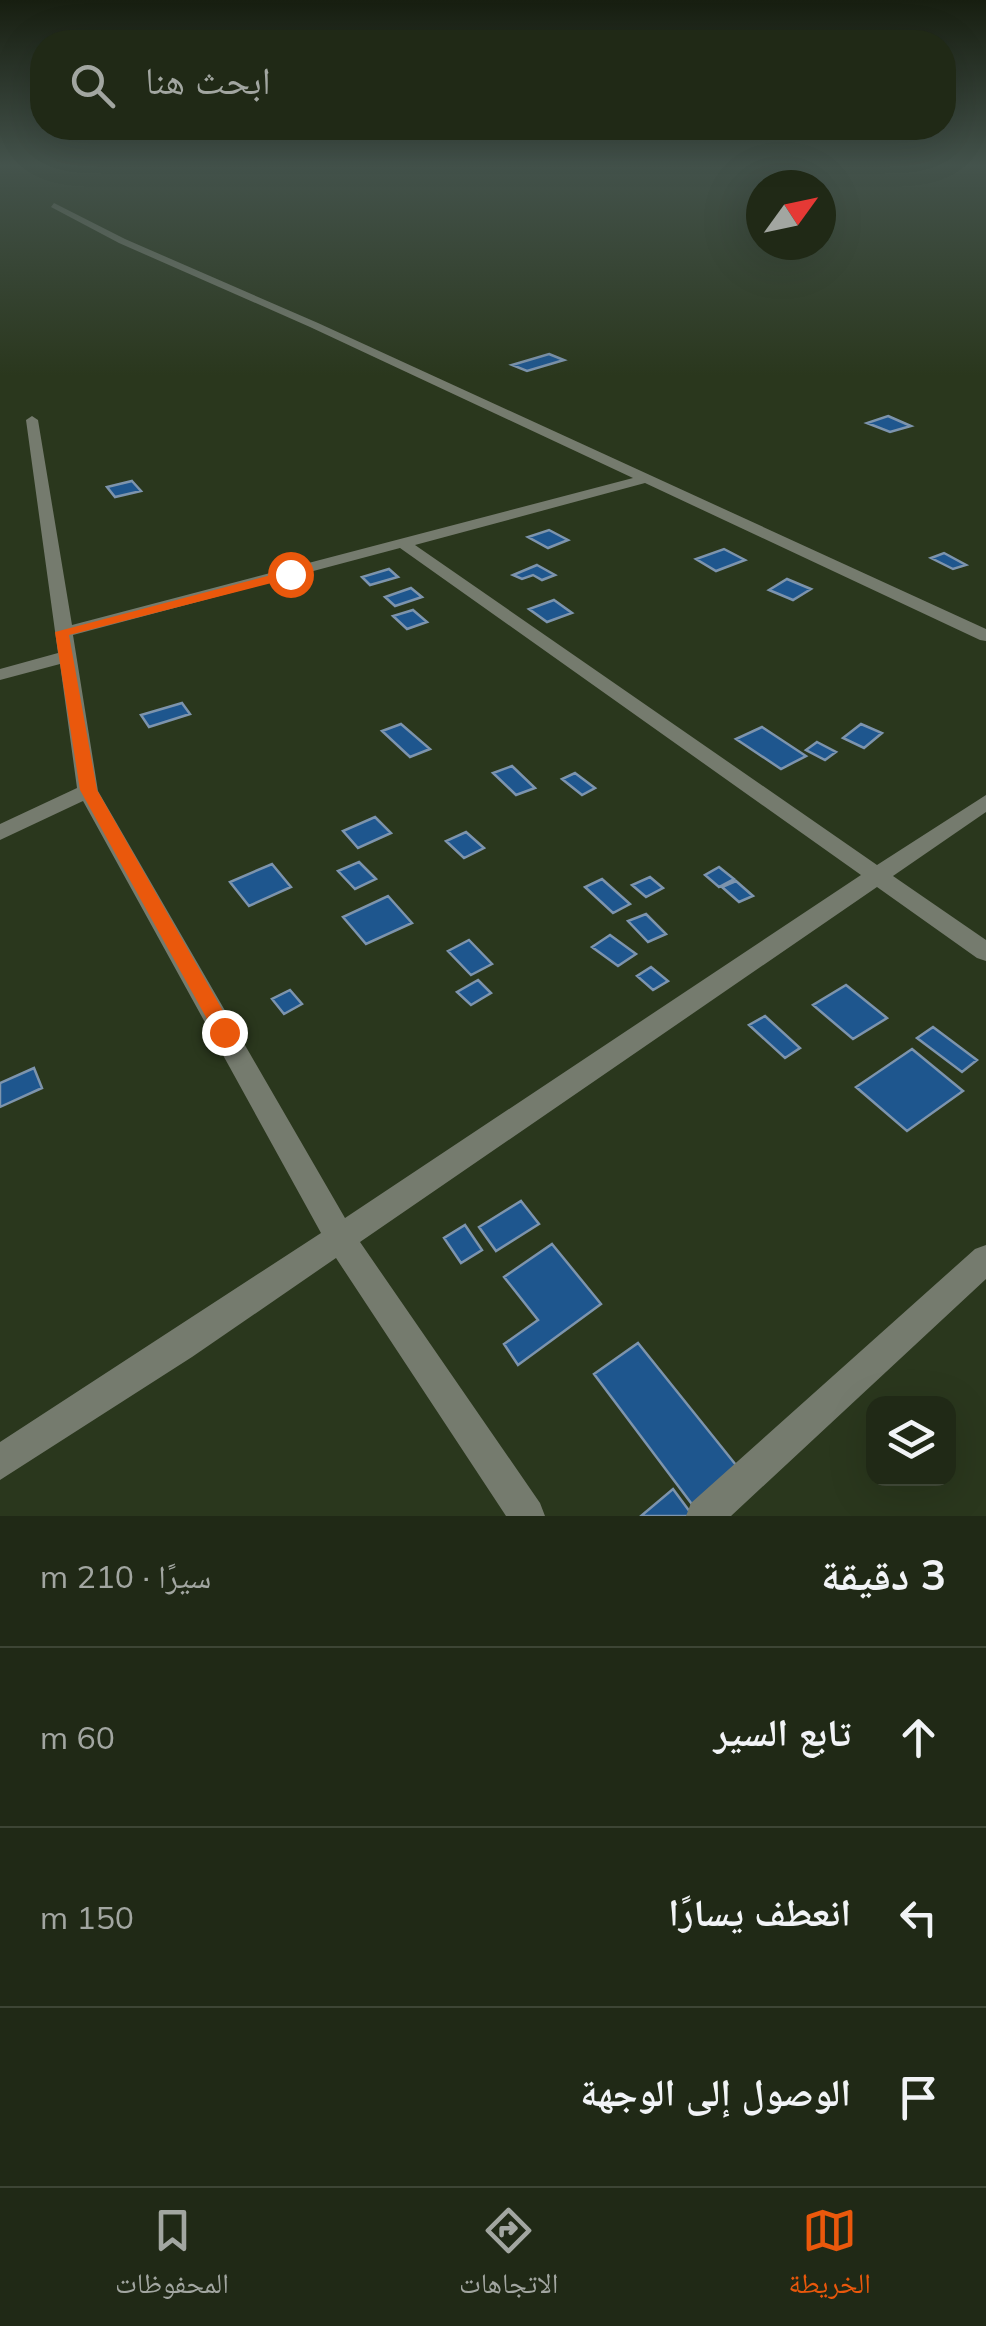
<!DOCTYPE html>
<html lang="ar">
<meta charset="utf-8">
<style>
:root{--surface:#202916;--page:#2d3523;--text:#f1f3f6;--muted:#a2a6a1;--line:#3d4535;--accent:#ea580c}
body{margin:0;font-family:Mulish,"Noto Naskh Arabic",sans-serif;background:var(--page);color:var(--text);direction:rtl}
.controls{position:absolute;right:30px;bottom:30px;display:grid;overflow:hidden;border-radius:20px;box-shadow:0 10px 40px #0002}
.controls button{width:90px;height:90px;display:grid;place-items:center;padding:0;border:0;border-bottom:2px solid var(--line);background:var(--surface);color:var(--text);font:50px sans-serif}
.compass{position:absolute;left:746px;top:170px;width:90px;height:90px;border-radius:50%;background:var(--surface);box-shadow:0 10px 40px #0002;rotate:57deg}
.stop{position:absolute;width:30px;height:30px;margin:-22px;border:8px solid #ea580c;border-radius:50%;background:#fff}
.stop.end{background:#ea580c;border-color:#fff;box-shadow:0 2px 10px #0008}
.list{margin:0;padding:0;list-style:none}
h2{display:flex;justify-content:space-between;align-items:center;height:130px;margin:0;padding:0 40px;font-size:42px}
h2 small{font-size:32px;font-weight:400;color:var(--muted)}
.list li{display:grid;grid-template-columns:65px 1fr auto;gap:30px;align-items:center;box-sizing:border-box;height:180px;padding:0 40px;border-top:2px solid var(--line)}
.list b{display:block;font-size:38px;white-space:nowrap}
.list em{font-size:32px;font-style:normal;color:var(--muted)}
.icon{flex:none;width:55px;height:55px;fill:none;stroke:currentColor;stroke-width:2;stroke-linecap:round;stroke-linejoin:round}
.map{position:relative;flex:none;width:986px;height:1516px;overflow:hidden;direction:ltr}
.search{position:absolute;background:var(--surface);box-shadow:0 10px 40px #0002;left:30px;right:30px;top:30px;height:110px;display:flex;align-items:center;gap:25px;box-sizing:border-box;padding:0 35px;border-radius:40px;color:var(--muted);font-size:38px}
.sheet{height:670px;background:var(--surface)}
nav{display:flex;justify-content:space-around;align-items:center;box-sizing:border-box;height:140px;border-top:2px solid var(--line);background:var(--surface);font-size:28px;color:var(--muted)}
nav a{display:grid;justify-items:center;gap:5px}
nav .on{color:var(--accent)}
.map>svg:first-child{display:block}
.building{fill:#1e568e;stroke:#7d94ad;stroke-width:2.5}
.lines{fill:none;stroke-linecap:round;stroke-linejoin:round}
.street{fill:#757b6e;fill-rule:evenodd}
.route{fill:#ea580c}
</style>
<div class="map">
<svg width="986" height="1516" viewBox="0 0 986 1516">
<rect width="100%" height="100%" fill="#2a371d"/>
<path class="building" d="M549 354 564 360 527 371 512 365Z
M888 416 911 426 890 432 867 423Z
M132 481 141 491 115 497 107 487Z
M549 530 568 540 548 548 528 537Z
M724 549 745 560 716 571 696 559Z
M944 553 966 565 953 569 931 558Z
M537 565 555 575 542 580 533 575 522 579 513 575Z
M389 569 398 577 370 585 362 577Z
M787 579 811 589 793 600 769 590Z
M411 588 422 597 395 606 385 597Z
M554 600 572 613 547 622 529 609Z
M413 610 427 622 407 629 393 616Z
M182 703 190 714 149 727 141 715Z
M401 724 430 749 410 757 382 731Z
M861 724 882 733 864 748 843 738Z
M762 727 806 756 781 769 736 739Z
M817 742 836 752 825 760 806 750Z
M512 766 535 788 516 795 493 773Z
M575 773 595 788 582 795 562 779Z
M375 817 391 833 358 848 343 831Z
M466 832 484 848 464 858 446 841Z
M359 862 376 879 355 889 338 871Z
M272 864 291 887 249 906 230 882Z
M719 867 734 879 719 887 705 875Z
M650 877 663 888 646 897 632 885Z
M602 879 630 904 613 913 585 887Z
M736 881 753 896 739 902 722 887Z
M388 896 412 923 366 944 343 917Z
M646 914 666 934 648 942 628 921Z
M610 935 636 954 618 966 592 947Z
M469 940 492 964 471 975 448 951Z
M651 967 668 981 653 990 637 976Z
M478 980 491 993 471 1005 457 992Z
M846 985 887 1018 853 1039 813 1005Z
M290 990 302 1004 284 1014 272 999Z
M765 1016 800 1048 785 1058 749 1025Z
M933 1027 977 1060 962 1072 917 1038Z
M912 1049 963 1091 907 1131 856 1087Z
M34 1068 42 1088 0 1107V1083Z
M521 1201 539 1224 496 1251 479 1227Z
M465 1225 482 1250 461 1263 444 1238Z
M552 1244 601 1304 518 1365 504 1344 538 1320 504 1277Z
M638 1343 740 1470 694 1507 594 1374Z
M673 1489 693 1516H641Z"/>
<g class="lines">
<path class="street" d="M54 203 125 239 318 323 986 629V641L980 640 645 483 415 545 877 865 986 795V812L893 876 986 940V961L977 958 877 887 360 1242 540 1503 545 1516H506L336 1258 192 1357 0 1480V1442L321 1233 83 801 0 840V824L77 788 60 664 0 680V669L58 653 26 420 32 416 38 420 72 625 633 478 310 327 119 243 51 207ZM400 548 861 875 345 1218 98 791 73 635Z
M986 1245V1279L731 1516H686L691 1503 975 1249Z"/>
</g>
<linearGradient id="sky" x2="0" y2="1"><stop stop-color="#171e10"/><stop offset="0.44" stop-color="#44534c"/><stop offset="1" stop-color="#44534c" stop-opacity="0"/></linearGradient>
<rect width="986" height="376" fill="url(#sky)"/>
<path class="route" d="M290 570 297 574 295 577 69 635 97 790 235 1032 224 1040 217 1037 80 790 55 632Z"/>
</svg>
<div class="controls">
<button><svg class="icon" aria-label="layers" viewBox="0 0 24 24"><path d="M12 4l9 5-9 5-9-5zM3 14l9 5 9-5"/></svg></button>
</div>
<svg class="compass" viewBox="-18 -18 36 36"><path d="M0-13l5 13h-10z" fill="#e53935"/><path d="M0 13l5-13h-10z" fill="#a2a6a1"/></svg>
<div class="stop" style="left:290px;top:574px"></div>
<div class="stop end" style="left:224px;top:1032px"></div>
<div class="search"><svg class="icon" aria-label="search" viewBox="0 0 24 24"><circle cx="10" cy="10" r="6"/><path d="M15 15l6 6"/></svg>ابحث هنا</div>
</div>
<section class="sheet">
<h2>3 دقيقة<small>سيرًا · 210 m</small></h2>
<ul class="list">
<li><svg class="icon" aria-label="ahead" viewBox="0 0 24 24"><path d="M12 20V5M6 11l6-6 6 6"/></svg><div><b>تابع السير</b></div><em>60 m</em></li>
<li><svg class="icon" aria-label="left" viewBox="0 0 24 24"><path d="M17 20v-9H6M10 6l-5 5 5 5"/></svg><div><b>انعطف يسارًا</b></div><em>150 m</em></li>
<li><svg class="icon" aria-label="arrive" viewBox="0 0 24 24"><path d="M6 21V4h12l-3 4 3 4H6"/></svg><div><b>الوصول إلى الوجهة</b></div></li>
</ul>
</section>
<nav>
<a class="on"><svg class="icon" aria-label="map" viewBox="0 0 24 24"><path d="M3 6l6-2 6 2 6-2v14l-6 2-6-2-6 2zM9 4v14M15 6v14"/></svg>الخريطة</a>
<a><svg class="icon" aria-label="directions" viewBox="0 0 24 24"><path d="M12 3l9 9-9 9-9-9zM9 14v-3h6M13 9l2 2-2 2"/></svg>الاتجاهات</a>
<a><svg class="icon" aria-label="saved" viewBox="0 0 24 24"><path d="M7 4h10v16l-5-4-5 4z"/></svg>المحفوظات</a>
</nav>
